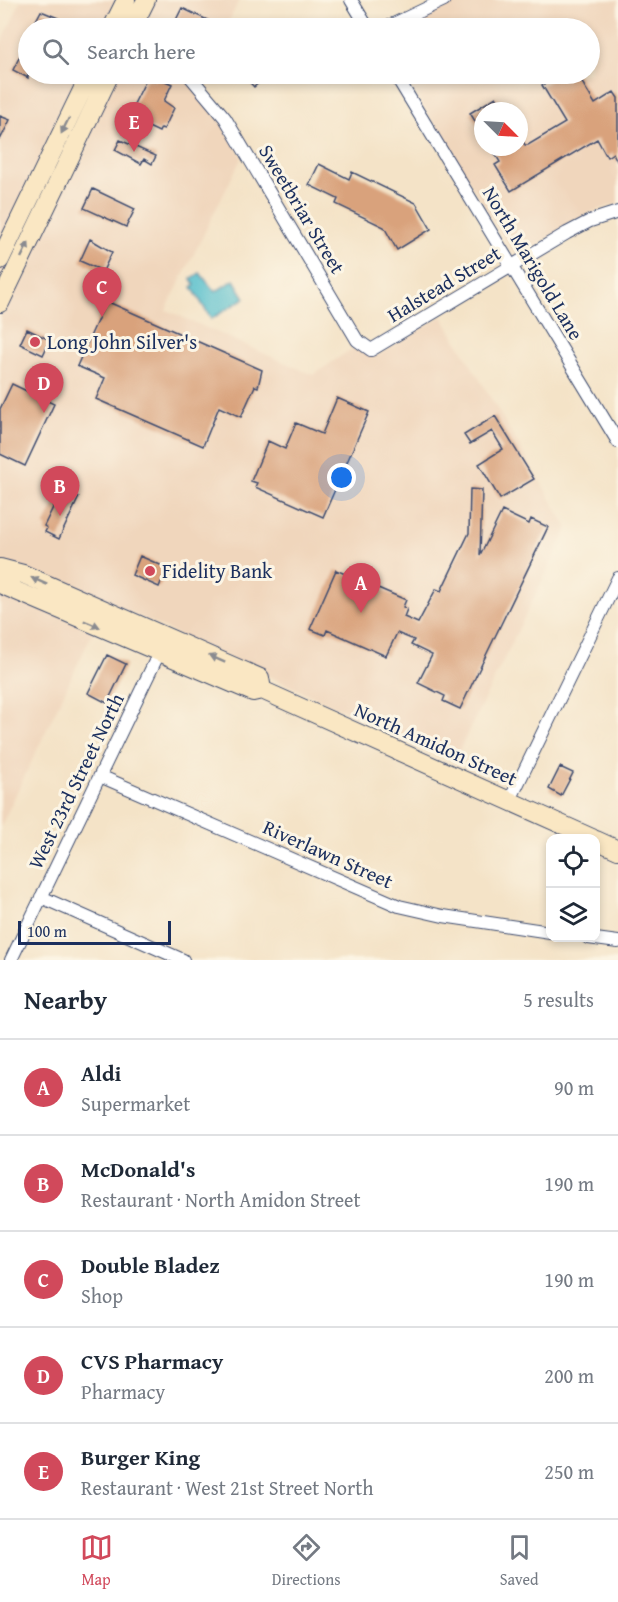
<!DOCTYPE html>
<meta charset="utf-8">
<style>
:root{--surface:#fff;--page:#f2f2f3;--text:#1f2937;--muted:#747a83;--line:#e0e1e3;--accent:#d1495b}
body{margin:0;font-family:"Gentium Book Plus",serif;background:var(--page);color:var(--text)}
.controls{position:absolute;right:18px;bottom:18px;display:grid;overflow:hidden;border-radius:12px;box-shadow:0 3px 9px #0003}
.controls button{width:54px;height:54px;display:grid;place-items:center;padding:0;border:0;border-bottom:2px solid var(--line);background:var(--surface);color:var(--text);font:30px sans-serif}
.compass{position:absolute;left:474px;top:102px;width:54px;height:54px;border-radius:50%;background:var(--surface);box-shadow:0 3px 9px #0003;rotate:114deg}
.scale{position:absolute;left:18px;bottom:15px;width:153px;box-sizing:border-box;padding-left:6px;border:3px solid #1b2f5e;border-top:0;font-size:16px;line-height:21px;white-space:nowrap;color:#1b2f5e;-webkit-text-stroke:4px #fcf5e5;paint-order:stroke}
.you{position:absolute;left:342px;top:478px;width:21px;height:21px;margin:-15px;border:4px solid #fff;border-radius:50%;background:#1a73e8;box-shadow:0 0 0 9px #1a73e833}
.badge{display:grid;place-items:center;width:39px;height:39px;border-radius:50%;background:var(--accent);color:#fff;font-size:20px;font-weight:700}
.pin{position:absolute;translate:-50% -50px;filter:drop-shadow(0 2px 3px #0008)}
.pin::after{content:'';position:absolute;top:32px;width:21px;height:18px;background:inherit;clip-path:polygon(0 0,100% 0,50% 100%)}
.list{margin:0;padding:0;list-style:none}
h2{display:flex;justify-content:space-between;align-items:center;height:78px;margin:0;padding:0 24px;font-size:26px}
h2 small{font-size:20px;font-weight:400;color:var(--muted)}
.list li{display:grid;grid-template-columns:39px 1fr auto;gap:18px;align-items:center;box-sizing:border-box;height:96px;padding:0 24px;border-top:2px solid var(--line)}
.list b{display:block;font-size:22px;white-space:nowrap}
.list p{margin:0;font-size:20px;white-space:nowrap;color:var(--muted)}
.list em{font-size:20px;font-style:normal;color:var(--muted)}
.icon{flex:none;width:33px;height:33px;fill:none;stroke:currentColor;stroke-width:2;stroke-linecap:round;stroke-linejoin:round}
.map{position:relative;flex:none;width:618px;height:960px;overflow:hidden}
.search{position:absolute;background:var(--surface);box-shadow:0 3px 9px #0003;left:18px;right:18px;top:18px;height:66px;display:flex;align-items:center;gap:15px;box-sizing:border-box;padding:0 21px;border-radius:33px;color:var(--muted);font-size:22px}
.sheet{height:558px;background:var(--surface)}
nav{display:flex;justify-content:space-around;align-items:center;box-sizing:border-box;height:84px;border-top:2px solid var(--line);background:var(--surface);font-size:16px;color:var(--muted)}
nav a{display:grid;justify-items:center;gap:3px}
nav .on{color:var(--accent)}
.map>svg:first-child{display:block}
.built{fill:#f0d6bc;fill-rule:evenodd}
.water{fill:#52becc;stroke:#367695;stroke-width:1.5}
.building{fill:#d9a27b}
.lines{fill:none;stroke-linecap:round;stroke-linejoin:round}
.minor-casing{stroke:#3c4a6e;stroke-width:14}
.secondary-casing{stroke:#3c4a6e;stroke-width:20}
.minor{stroke:#fff;stroke-width:12}
.secondary{stroke:#fae7c3;stroke-width:18}
.oneway{fill:#8a8b90}
.poi-dot{fill:#d1495b;stroke:#fcf5e5;stroke-width:2}
.labels{text-anchor:middle;stroke-width:6;stroke-linejoin:round;paint-order:stroke}
.street-label{font-size:20px;fill:#1b2f5e;stroke:#fcf5e5}
.poi-label{font-size:20px;fill:#1b2f5e;stroke:#fcf5e5;text-anchor:start}
</style>
<div class="map">
<svg width="618" height="960" viewBox="0 0 618 960">
<rect width="100%" height="100%" fill="#fcf5e5"/>
<filter id="ink" filterUnits="userSpaceOnUse"><feTurbulence type="fractalNoise" baseFrequency=".0167" numOctaves="2"/><feDisplacementMap in="SourceGraphic" scale="12" xChannelSelector="R" yChannelSelector="G"/><feConvolveMatrix kernelMatrix="1 2 1 2 8 2 1 2 1" color-interpolation-filters="sRGB"/></filter>
<filter id="wash" filterUnits="userSpaceOnUse"><feTurbulence type="fractalNoise" baseFrequency=".008" numOctaves="4" result="noise"/><feDisplacementMap in="SourceGraphic" scale="24" xChannelSelector="R" yChannelSelector="G"/><feGaussianBlur stdDeviation="1.35" result="paint"/><feColorMatrix in="noise" values="0 0 0 0 0 0 0 0 0 0 0 0 0 0 0 0 0 1.4 0 .05"/><feComposite in="paint" operator="in"/></filter>
<g filter="url(#wash)">
<rect width="100%" height="100%" fill="#f4e3c7"/>
<path class="built" d="M21 0H239L226 28H28V74H192L242 157 166 310 313 375 353 348 378 355 442 316 568 528 454 761 107 602 0 828V46Z
M460 0H618V203L588 213 521 255 513 252 403 74H590V28H398ZM483 111H519V147H483Z"/>
<path class="water" d="M200 273 215 292 234 280 245 298 211 319 192 287 195 285 191 279Z"/>
<g id="blocks">
<path class="building" d="M182 8 224 28H172Z
M41 11 58 18 53 28H32Z
M21 54 28 57V78L13 70Z
M242 74H269L254 87Z
M562 74H577L595 104 614 92 618 98V163L613 153 607 157 597 139 511 191 495 165 500 162 491 147H519V135L525 145H528L565 123 542 85Z
M156 77 172 84 164 101 174 108 164 129 161 128 159 132 138 122 137 125 126 120 147 78 154 81Z
M496 97 505 111H483V134L470 113Z
M0 116 10 120 0 140Z
M120 140 156 156 152 164 144 159 141 164 115 150Z
M319 164 349 179 352 172 416 203 431 229 397 250 384 227 336 204 338 199 309 185Z
M93 189 135 209 126 227 84 208Z
M90 239 112 252 103 271 80 261Z
M106 301 262 370 258 387 255 386 241 417 219 407 203 446 96 399 105 378 77 366Z
M27 329 50 340 43 355 20 344Z
M12 384 54 404 25 466 0 454V409Z
M337 398 369 412 323 517 255 487 257 483 251 481 268 441 285 449 296 423 322 434Z
M495 416 534 479 500 499 479 464 503 449 492 431 470 444 464 435Z
M62 489 79 497 59 539 45 532 47 528 44 526Z
M470 489 482 490 480 556 502 511 529 524 531 519 548 527 460 709 443 701 445 696 418 683 432 655 411 645 414 640 397 633 386 656 327 630 325 635 310 629 336 570 406 600 403 607 407 609 404 617 418 623 436 589 441 591 469 533Z
M140 556 167 568 159 587 132 575Z
M107 655 126 664 107 703 88 693Z
M560 767 573 773 561 796 549 789Z"/>
</g>
</g>
<g filter="url(#ink)">
<use href="#blocks" fill-opacity="0" stroke="#3c4a6e" stroke-width="1.5"/>
<g class="lines">
<g class="minor-casing">
<path id="minor" d="M351 0 368 28
M385 28 444 0
M188 74 225 118 357 340 371 350 567 233 590 221 618 212
M395 74 618 442
M100 776 399 906 443 916 550 932
M509 802 618 578
M41 897 183 960
M588 938 618 942
M11 960 160 651"/>
</g>
<g class="secondary-casing">
<path id="secondary" d="M112 28 126 0
M132 28 146 0
M0 260 90 74
M0 303 110 74
M0 568 23 574 260 678 262 690
M0 584 253 692 262 690 592 838
M596 840 618 850"/>
</g>
<use href="#minor" class="minor"/>
<use href="#secondary" class="secondary"/>
</g>
<defs><path id="oneway-solid" d="M-6-.8H1V-3.2L6.5 0L1 3.2V.8H-6Z" transform="scale(1.5)"/></defs>
<g class="oneway">
<use href="#oneway-solid" transform="translate(65 126) rotate(116)"/>
<use href="#oneway-solid" transform="translate(25 250) rotate(-64)"/>
<use href="#oneway-solid" transform="translate(39 581) rotate(-156)"/>
<use href="#oneway-solid" transform="translate(92 624) rotate(23)"/>
<use href="#oneway-solid" transform="translate(217 659) rotate(-156)"/>
</g>
</g>
<g class="poi-dot">
<circle cx="35" cy="342" r="6"/>
<circle cx="150" cy="571" r="6"/>
</g>
<g class="labels">
<g class="street-label">
<text transform="translate(302 209) rotate(59)" y="7">Sweetbriar Street</text>
<text transform="translate(533 263) rotate(59)" y="7">North Marigold Lane</text>
<text transform="translate(444 284) rotate(-31)" y="7">Halstead Street</text>
<text transform="translate(436 744) rotate(24)" y="7">North Amidon Street</text>
<text transform="translate(76 781) rotate(-64)" y="7">West 23rd Street North</text>
<text transform="translate(328 854) rotate(24)" y="7">Riverlawn Street</text>
</g>
<g class="poi-label">
<text x="47" y="349">Long John Silver's</text>
<text x="162" y="578">Fidelity Bank</text>
</g>
</g>
</svg>
<div class="controls">
<button><svg class="icon" aria-label="locate" viewBox="0 0 24 24"><circle cx="12" cy="12" r="6"/><path d="M12 2v4M12 18v4M2 12h4M18 12h4"/></svg></button>
<button><svg class="icon" aria-label="layers" viewBox="0 0 24 24"><path d="M12 4l9 5-9 5-9-5zM3 14l9 5 9-5"/></svg></button>
</div>
<svg class="compass" viewBox="-18 -18 36 36"><path d="M0-13l5 13h-10z" fill="#e53935"/><path d="M0 13l5-13h-10z" fill="#747a83"/></svg>
<div class="scale">100 m</div>
<div class="you"></div>
<div class="pin badge" style="left:361px;top:613px">A</div>
<div class="pin badge" style="left:60px;top:516px">B</div>
<div class="pin badge" style="left:102px;top:317px">C</div>
<div class="pin badge" style="left:44px;top:413px">D</div>
<div class="pin badge" style="left:134px;top:152px">E</div>
<div class="search"><svg class="icon" aria-label="search" viewBox="0 0 24 24"><circle cx="10" cy="10" r="6"/><path d="M15 15l6 6"/></svg>Search here</div>
</div>
<section class="sheet">
<h2>Nearby<small>5 results</small></h2>
<ul class="list">
<li><span class="badge">A</span><div><b>Aldi</b><p>Supermarket</p></div><em>90 m</em></li>
<li><span class="badge">B</span><div><b>McDonald's</b><p>Restaurant · North Amidon Street</p></div><em>190 m</em></li>
<li><span class="badge">C</span><div><b>Double Bladez</b><p>Shop</p></div><em>190 m</em></li>
<li><span class="badge">D</span><div><b>CVS Pharmacy</b><p>Pharmacy</p></div><em>200 m</em></li>
<li><span class="badge">E</span><div><b>Burger King</b><p>Restaurant · West 21st Street North</p></div><em>250 m</em></li>
</ul>
</section>
<nav>
<a class="on"><svg class="icon" aria-label="map" viewBox="0 0 24 24"><path d="M3 6l6-2 6 2 6-2v14l-6 2-6-2-6 2zM9 4v14M15 6v14"/></svg>Map</a>
<a><svg class="icon" aria-label="directions" viewBox="0 0 24 24"><path d="M12 3l9 9-9 9-9-9zM9 14v-3h6M13 9l2 2-2 2"/></svg>Directions</a>
<a><svg class="icon" aria-label="saved" viewBox="0 0 24 24"><path d="M7 4h10v16l-5-4-5 4z"/></svg>Saved</a>
</nav>
